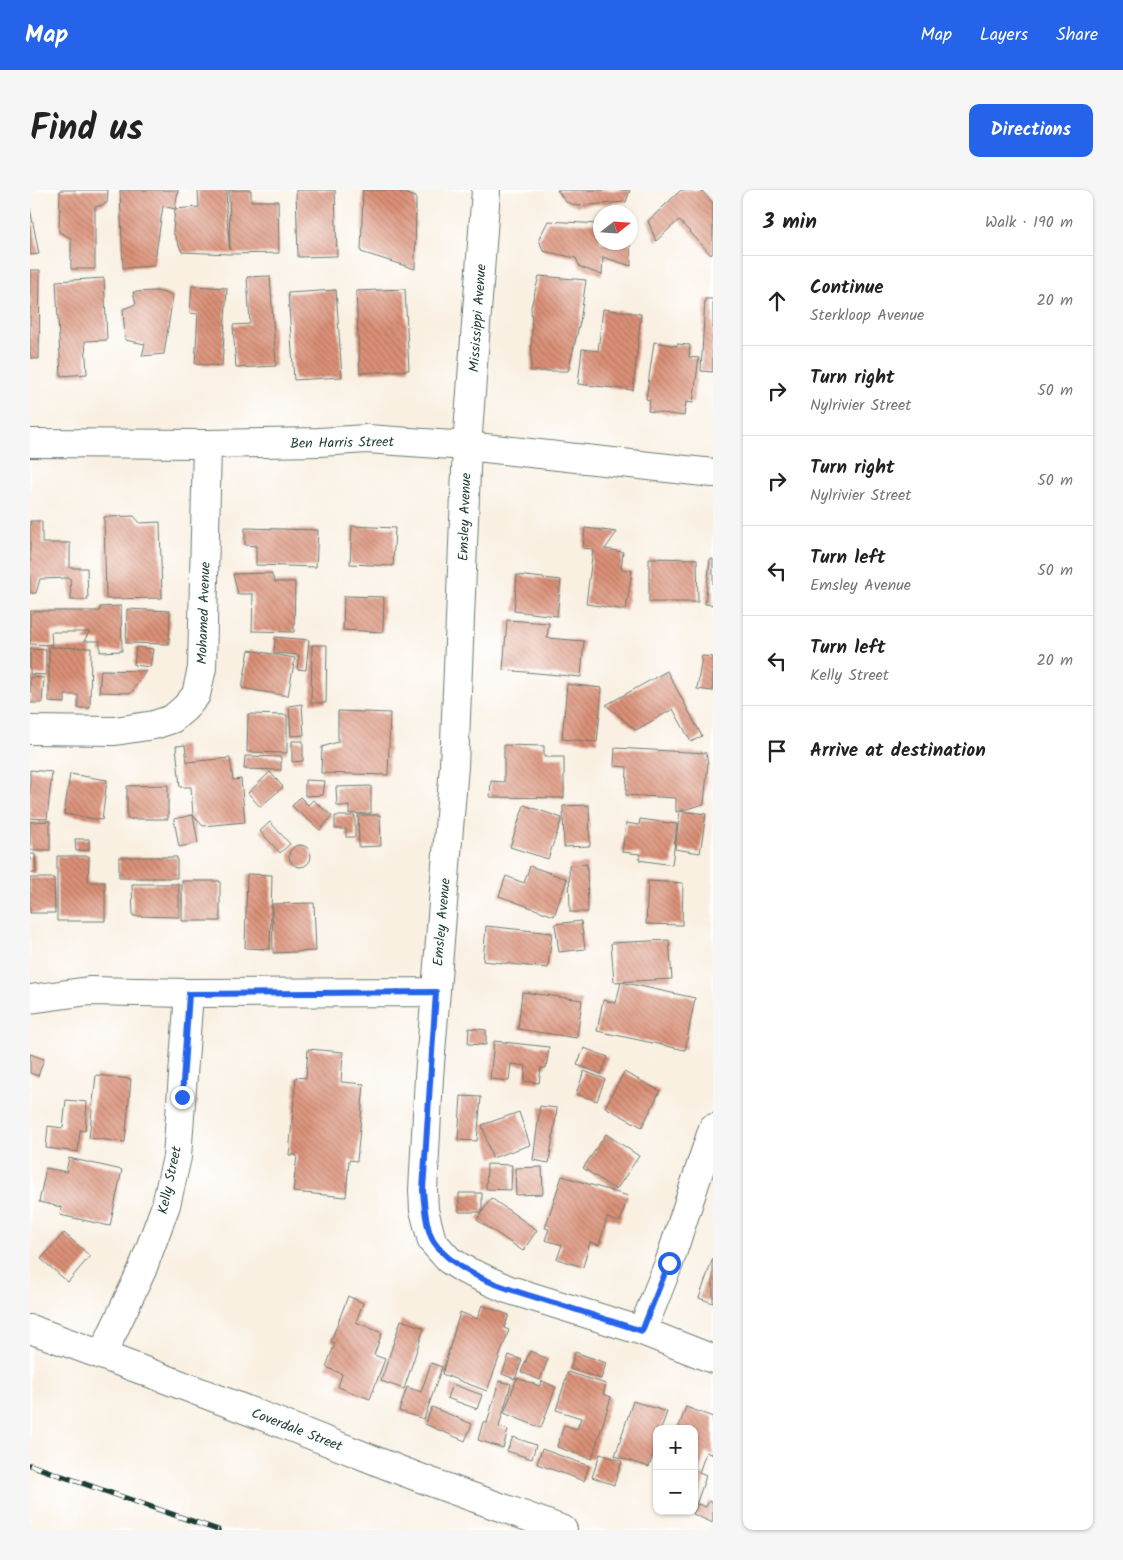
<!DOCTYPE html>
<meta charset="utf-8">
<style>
:root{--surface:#fff;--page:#f6f6f6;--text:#222;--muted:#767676;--line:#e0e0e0;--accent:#2563eb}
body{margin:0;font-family:Kalam,sans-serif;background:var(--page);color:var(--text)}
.controls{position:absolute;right:15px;bottom:15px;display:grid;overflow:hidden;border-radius:10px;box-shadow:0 1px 4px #0004}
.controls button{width:45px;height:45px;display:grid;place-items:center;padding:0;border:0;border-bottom:1px solid var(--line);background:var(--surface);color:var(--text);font:25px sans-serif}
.compass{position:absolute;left:563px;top:15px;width:45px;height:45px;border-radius:50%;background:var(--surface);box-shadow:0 1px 4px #0004;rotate:73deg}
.stop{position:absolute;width:15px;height:15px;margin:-11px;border:4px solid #2563eb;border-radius:50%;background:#fff}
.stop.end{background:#2563eb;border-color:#fff;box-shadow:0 1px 5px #0008}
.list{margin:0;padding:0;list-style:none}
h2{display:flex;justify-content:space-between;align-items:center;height:65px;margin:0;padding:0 20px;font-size:21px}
h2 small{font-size:16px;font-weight:400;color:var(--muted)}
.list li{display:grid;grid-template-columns:32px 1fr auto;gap:15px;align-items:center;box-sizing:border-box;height:90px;padding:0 20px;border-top:1px solid var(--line)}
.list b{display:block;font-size:19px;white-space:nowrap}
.list p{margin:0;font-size:16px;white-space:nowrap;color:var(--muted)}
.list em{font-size:16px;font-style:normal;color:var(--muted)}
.icon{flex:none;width:28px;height:28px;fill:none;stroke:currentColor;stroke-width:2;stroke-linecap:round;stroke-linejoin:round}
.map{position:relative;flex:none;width:683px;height:1340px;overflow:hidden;border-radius:10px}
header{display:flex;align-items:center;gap:30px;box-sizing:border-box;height:70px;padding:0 25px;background:var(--accent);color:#fff}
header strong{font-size:24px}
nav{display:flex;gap:28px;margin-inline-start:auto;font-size:18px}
.intro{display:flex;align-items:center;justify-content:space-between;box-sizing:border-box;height:120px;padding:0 30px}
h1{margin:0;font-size:35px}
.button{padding:12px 22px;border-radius:10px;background:var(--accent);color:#fff;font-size:18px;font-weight:700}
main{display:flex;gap:30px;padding:0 30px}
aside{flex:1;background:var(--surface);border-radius:10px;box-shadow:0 1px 4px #0004}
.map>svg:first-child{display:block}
.building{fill:url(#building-back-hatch)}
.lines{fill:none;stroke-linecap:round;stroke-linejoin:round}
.street-casing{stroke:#6b7c71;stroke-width:30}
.secondary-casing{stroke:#6b7c71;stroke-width:30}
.street{stroke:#fff;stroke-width:28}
.secondary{stroke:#fff;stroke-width:28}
.rail-casing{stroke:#1f3d34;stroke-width:5.5}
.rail{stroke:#fff;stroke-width:4;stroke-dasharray:11;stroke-linecap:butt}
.route{stroke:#2563eb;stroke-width:6}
.labels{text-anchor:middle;stroke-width:4.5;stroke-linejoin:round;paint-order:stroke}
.street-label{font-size:14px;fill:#1f3d34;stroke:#fff}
</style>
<header>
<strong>Map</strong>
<nav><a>Map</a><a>Layers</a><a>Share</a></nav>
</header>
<div class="intro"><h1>Find us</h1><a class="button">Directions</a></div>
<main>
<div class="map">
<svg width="683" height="1340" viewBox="0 0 683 1340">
<defs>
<pattern id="building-back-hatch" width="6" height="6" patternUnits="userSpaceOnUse" patternTransform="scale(1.25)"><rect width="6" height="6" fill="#db9077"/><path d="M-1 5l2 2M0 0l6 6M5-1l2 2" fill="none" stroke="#b17762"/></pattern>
</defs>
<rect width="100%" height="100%" fill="#fff"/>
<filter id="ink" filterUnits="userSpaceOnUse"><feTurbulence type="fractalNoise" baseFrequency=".02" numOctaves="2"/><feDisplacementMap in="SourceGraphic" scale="10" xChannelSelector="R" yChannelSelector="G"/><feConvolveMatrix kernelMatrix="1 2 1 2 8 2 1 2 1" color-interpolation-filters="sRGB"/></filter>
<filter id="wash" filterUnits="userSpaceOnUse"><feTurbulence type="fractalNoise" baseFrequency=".0096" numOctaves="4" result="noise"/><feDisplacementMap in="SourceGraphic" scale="20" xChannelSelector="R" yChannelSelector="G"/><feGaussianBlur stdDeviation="1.12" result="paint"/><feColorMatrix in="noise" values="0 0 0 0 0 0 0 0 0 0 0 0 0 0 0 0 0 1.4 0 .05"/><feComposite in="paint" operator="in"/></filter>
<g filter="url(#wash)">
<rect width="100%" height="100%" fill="#f9f0e2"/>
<g id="blocks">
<path class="building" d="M30 0H78L77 13 65 17V79H41V48L29 42Z
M90 0H148L145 19 133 16 124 76 93 78Z
M168 0H197L196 19 200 60 199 0H221V11H248L249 63 200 64 152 62 143 42 145 19 169 17Z
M266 0H305L307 66 268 67Z
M333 0H365L386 7 385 79 331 62Z
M527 0H600L596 12 548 16 536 12Z
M651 0H671L683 13V62L681 65 649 30 626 51 618 31Z
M0 18 9 64 0 65Z
M518 31 570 34V52H600L601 76 573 67 572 85 550 77 546 68 513 61 509 49Z
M0 80H10L9 169 0 168Z
M240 86 246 176 206 178 203 135 220 134 217 87Z
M509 86 556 90 550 132 538 181H501L502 136 501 117Z
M74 88 77 150 55 151 57 184 31 186 26 91Z
M162 96 197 98 192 176 165 174 168 124 160 123Z
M375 99 379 180 330 183 326 101Z
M306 100 312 187 264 190 258 103Z
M127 101 143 105 134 164 112 166 115 154 95 150 93 119 106 114 103 102Z
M675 109H683V182L671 181Z
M573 119 611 124 603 200 548 194 552 159 568 161Z
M624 152 647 156V154L660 155 659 167 669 168 663 213 656 212 654 226 618 221 620 210 616 209Z
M104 326 110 333 130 332 132 408 76 409 74 327Z
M0 331H12V353H40V378H57L58 410H41L40 388 10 389 6 403H0Z
M322 336 365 338 363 376 320 374Z
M215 338 288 340 286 377 226 375V356L215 355Z
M555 338 587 342 575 359 593 362 591 379 602 381 596 420 556 414 563 359 553 358Z
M619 368 667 369 668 412H619Z
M680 369H683V415L675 414Z
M241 383 245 392H265L264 442 222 441 223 404H208L203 384Z
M487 385 531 390 527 426 484 421Z
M314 406 354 407 353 442 313 440Z
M91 416 92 461 70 462V451H54L59 442H21L22 455 0 454V421H70V417Z
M97 419 140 421 139 454 96 453Z
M477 430 519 433 517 448 554 451 551 487 473 480Z
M245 447 279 450 276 480 267 479 269 465 244 463Z
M282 455H297L296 513H281Z
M19 457 61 458 60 518H48V505H35V513L19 512Z
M106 457 123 459 120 477 104 475Z
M0 459 16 460V485L0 484Z
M219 460 265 468 258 506 212 498Z
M672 466 683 467V501L667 499Z
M71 480 116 481 101 503 69 502Z
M637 481 672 546 661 552 643 519 606 540 576 515Z
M0 487 14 488 12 513H0Z
M537 494 572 498 567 552 532 549Z
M272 514 274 545 261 546 259 516Z
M308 521 360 523 358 585 291 583 292 557 308 552Z
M218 524 257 525V563L217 562Z
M262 551H273V571L262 572Z
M155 555 157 572 200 568 203 590 211 589 215 632 173 636 163 625 161 597H150L146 556Z
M474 555 514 556V567H534V608L460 607 461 591 474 592Z
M585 558 676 563 678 573 674 614 646 622V608L596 605 597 577 584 576Z
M215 566 251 567V580L214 579Z
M0 580 22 582 17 629 0 628Z
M240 582 253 597 230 617 218 603Z
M40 584 77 590 72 630 34 624Z
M275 590 295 591 293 605 275 606Z
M138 595V629H97V596Z
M341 596V623L319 624V616H307L306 597Z
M270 607 278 615 283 610 302 626 290 640 262 616Z
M494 615 532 628 518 669 480 657Z
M559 615 560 656 534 657 533 616Z
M650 621 676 624 670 663 645 659Z
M163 625 168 653 149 657 144 629Z
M328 625H350L351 656 329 657Z
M305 626H325V647H316V639H305Z
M610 629 647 634 642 675 609 670 610 664 592 662 596 633 609 635Z
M20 631V660H0V632Z
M240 632 260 654 250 663 230 641Z
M45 649H59V660L46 661Z
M259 666a11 11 0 1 1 22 0a11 11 0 1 1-22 0Z
M0 664H5L6 683H0Z
M27 666H59L58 692H75V731H27Z
M89 667H147V688H89Z
M557 674 558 722H540L539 675Z
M500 676 537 689 524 726 469 706 476 686 494 693Z
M217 684 242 685 240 759 215 758Z
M0 688H24L25 723H0Z
M152 691H190V731H152Z
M618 691 653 693 652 735 616 734Z
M102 694H149V727L103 726Z
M284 713 286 761 243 763 242 714Z
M551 731 555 759 529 762 525 734Z
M456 736 522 743 518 778 453 771Z
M639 750 642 789 584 792 581 753Z
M591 792 665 808 655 860 567 841 573 810 586 813Z
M492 802 552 810 547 848 488 839Z
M439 838 456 840V855L438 854Z
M464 851 519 857 516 878H511L509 893 494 891 496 876 481 874 479 891 460 889Z
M554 858 578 867 571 884 547 875Z
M278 859 313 862 311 892 334 894 327 971 319 970 316 1007 263 1002 267 965H259L266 887 276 888Z
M0 864 14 869 8 886 0 883Z
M554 881 575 889 567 911 546 904Z
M594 882 630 901 612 937 575 917Z
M66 885 101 889 95 952 59 948Z
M431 906 451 907 447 951 428 950Z
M36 910 57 912 55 941 50 940 48 962 16 958 18 936 33 938Z
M510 916 527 918 519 973 503 970Z
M489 922 500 955 462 968 452 935Z
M576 944 609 966 586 1000 553 978Z
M39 968 92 980 80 1036 30 1025 31 1017 9 1012 16 978 36 982Z
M457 974 482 975 481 1000 456 999Z
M512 977 513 1004 486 1005 485 978Z
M532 986 598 1006 590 1032 577 1028 569 1055 560 1052 553 1077 527 1069 532 1055 515 1050 519 1039 515 1038Z
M429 1003H452V1022H429Z
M461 1008 507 1040 493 1061 447 1030Z
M34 1043 60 1066 38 1092 11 1069Z
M683 1068V1113L669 1108Z
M318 1106 333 1113 326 1132 352 1143 344 1165 355 1169 340 1209 308 1197 312 1184 296 1177 305 1153 301 1151Z
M452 1115 479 1125 474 1138 479 1140 457 1201 412 1184 430 1122 447 1129Z
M371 1130 394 1138 374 1199 351 1191Z
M500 1161 518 1169 510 1190 491 1182Z
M545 1162 576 1173 571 1189 540 1179Z
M479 1165 492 1170 485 1189 472 1184Z
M401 1173 412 1177 394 1229 369 1221 377 1197 391 1202Z
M538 1182 576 1194 573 1204 581 1207 562 1269 527 1257 534 1235 547 1239 551 1228 526 1220Z
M487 1188 510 1196 512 1191 526 1197 511 1238 474 1223Z
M469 1191 481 1194 469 1237 478 1240 473 1258 448 1250 453 1232 457 1233Z
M422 1194 452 1205 447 1219 417 1208Z
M603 1211 637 1222 631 1239H627V1252L619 1277 585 1266Z
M402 1217 442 1234 435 1251 395 1234Z
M656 1217 683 1227V1265L676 1262 669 1283 676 1286 666 1315 664 1314V1239H648Z
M483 1247 506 1255 502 1269 477 1261Z
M512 1259 559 1276 554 1291 507 1274Z
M570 1264 592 1271 584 1295 562 1287Z
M679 1311 683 1313V1333L663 1324 668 1314 676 1317Z"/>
</g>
</g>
<g filter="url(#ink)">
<use href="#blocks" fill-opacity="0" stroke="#6b7c71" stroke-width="1"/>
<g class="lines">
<g class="street-casing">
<path id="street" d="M456 0 437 256 424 576 399 887 393 1000 394 1020 402 1051 419 1070 435 1080 477 1099 612 1141 683 1169
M0 540 85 541 124 535 142 529 155 518 166 505 172 478 177 254
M0 809 59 801 159 803 406 802
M0 1139C112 1179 223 1222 334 1266 399 1293 467 1315 533 1340
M612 1141 639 1073 683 938
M72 1165 112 1080 136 1015 147 967 159 803"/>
</g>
<g class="secondary-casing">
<path id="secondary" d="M0 253 177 254 289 252 337 249 437 256 683 283"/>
</g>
<use href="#street" class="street"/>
<use href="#secondary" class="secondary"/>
<g class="rail-casing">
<path id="rail" d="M0 1275 188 1340"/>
</g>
<use href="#rail" class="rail"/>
</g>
</g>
<g class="lines" filter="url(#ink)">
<path class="route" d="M152 907 159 804 406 802 393 1000C394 1014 396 1041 404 1052 429 1088 488 1102 528 1114 556 1123 584 1132 612 1141L639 1073"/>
</g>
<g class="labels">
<g class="street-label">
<text transform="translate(447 128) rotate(-86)" y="5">Mississippi Avenue</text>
<text transform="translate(312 252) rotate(-1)" y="5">Ben Harris Street</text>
<text transform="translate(434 327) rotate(-88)" y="5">Emsley Avenue</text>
<text transform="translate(173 423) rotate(-88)" y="5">Mohamed Avenue</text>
<text transform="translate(411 732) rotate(-85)" y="5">Emsley Avenue</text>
<text transform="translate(139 990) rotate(-78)" y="5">Kelly Street</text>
<text transform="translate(267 1239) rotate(21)" y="5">Coverdale Street</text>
</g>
</g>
</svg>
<div class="controls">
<button>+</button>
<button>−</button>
</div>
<svg class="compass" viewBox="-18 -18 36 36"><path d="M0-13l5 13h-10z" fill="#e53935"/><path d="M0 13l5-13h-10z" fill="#767676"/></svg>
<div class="stop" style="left:639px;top:1073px"></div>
<div class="stop end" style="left:152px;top:907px"></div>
</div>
<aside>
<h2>3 min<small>Walk · 190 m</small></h2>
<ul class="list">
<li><svg class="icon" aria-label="ahead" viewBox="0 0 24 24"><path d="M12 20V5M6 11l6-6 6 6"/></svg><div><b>Continue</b><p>Sterkloop Avenue</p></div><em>20 m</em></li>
<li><svg class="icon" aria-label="right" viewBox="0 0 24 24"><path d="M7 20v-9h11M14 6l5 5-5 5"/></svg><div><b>Turn right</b><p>Nylrivier Street</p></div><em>50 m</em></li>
<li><svg class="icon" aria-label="right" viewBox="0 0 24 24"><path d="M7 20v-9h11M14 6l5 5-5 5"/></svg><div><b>Turn right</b><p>Nylrivier Street</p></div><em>50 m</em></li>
<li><svg class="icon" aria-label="left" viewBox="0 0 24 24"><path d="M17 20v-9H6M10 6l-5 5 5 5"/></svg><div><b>Turn left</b><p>Emsley Avenue</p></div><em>50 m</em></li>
<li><svg class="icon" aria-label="left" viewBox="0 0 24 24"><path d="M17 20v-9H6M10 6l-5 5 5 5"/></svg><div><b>Turn left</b><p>Kelly Street</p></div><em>20 m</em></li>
<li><svg class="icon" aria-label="arrive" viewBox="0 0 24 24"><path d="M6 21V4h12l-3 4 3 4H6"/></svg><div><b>Arrive at destination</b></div></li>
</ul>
</aside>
</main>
